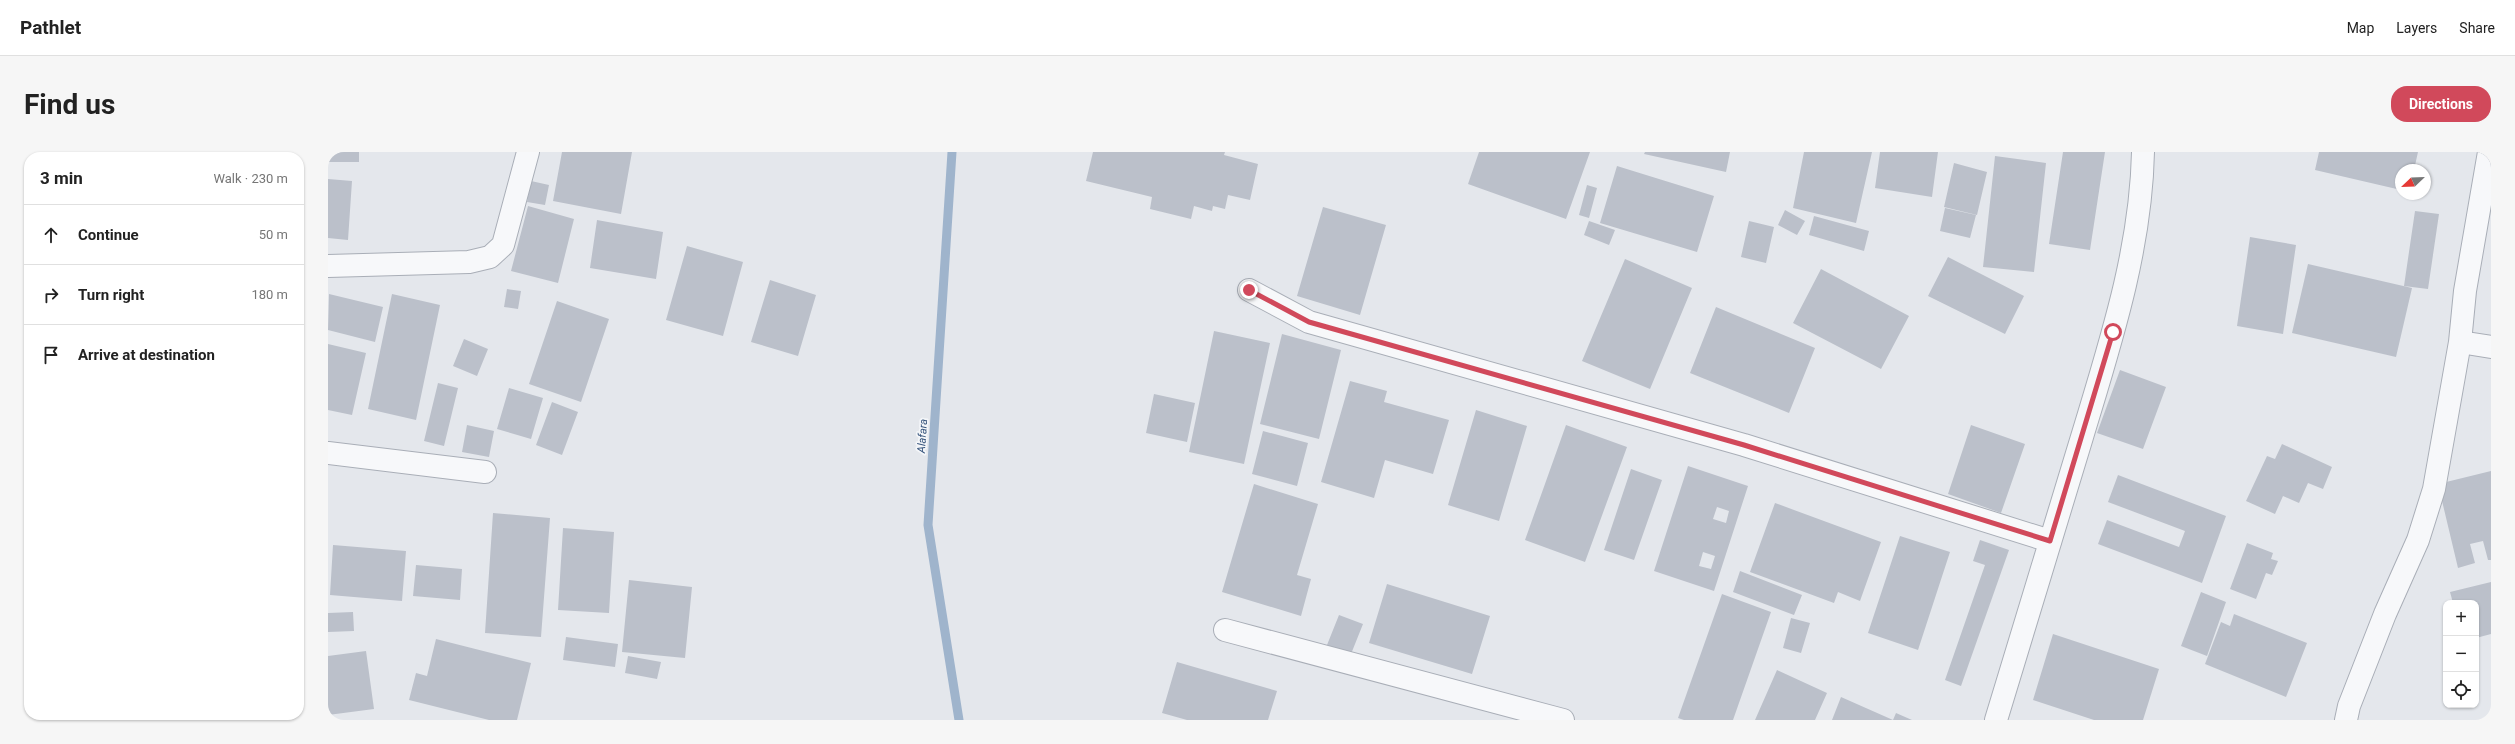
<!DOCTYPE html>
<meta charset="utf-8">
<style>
:root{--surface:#fff;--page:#f6f6f6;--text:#222;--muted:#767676;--line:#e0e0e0;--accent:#d1495b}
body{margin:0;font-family:Roboto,sans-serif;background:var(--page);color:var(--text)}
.controls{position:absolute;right:12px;bottom:12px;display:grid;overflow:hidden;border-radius:8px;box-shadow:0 1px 3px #0004}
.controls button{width:36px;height:36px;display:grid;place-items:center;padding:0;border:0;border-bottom:1px solid var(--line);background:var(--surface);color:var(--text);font:20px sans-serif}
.compass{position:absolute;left:2067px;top:12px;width:36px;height:36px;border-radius:50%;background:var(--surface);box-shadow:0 1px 3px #0004;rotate:247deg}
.stop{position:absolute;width:12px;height:12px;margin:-9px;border:3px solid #d1495b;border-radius:50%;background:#fff}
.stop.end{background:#d1495b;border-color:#fff;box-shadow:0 1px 4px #0008}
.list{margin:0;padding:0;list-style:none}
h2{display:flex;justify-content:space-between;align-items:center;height:52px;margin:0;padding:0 16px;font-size:17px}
h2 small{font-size:13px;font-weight:400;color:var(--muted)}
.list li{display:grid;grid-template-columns:26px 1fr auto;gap:12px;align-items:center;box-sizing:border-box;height:60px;padding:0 16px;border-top:1px solid var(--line)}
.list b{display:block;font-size:15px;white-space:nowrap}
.list em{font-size:13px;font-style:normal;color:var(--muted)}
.icon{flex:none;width:22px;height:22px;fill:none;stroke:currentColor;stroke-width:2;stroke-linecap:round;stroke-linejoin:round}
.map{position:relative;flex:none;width:2163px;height:568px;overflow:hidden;border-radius:16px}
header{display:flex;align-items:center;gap:24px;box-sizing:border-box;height:56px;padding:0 20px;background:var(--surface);border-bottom:1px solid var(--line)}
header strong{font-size:19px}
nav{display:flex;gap:22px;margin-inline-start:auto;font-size:14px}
.intro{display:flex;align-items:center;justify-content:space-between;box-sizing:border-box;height:96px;padding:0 24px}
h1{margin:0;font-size:28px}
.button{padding:10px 18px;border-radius:16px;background:var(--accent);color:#fff;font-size:14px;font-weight:700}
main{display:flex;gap:24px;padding:0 24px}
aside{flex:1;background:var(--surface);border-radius:16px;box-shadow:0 1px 3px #0004}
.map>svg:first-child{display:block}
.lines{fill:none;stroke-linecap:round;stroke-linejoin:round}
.stream{stroke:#9fb4cc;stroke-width:9}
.building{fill:#bbc0ca;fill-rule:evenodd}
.minor-casing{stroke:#a9aeb7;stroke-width:24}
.tertiary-casing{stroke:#a9aeb7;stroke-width:24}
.minor{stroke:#f7f8fa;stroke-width:22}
.tertiary{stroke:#f7f8fa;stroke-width:22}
.route{stroke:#d1495b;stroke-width:5}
.labels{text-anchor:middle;stroke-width:3.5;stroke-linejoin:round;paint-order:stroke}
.water-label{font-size:11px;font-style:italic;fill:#34527a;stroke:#f4f6f9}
</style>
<header>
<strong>Pathlet</strong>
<nav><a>Map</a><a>Layers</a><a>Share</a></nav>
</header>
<div class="intro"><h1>Find us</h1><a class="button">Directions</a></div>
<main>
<aside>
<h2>3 min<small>Walk · 230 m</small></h2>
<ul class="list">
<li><svg class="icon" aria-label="ahead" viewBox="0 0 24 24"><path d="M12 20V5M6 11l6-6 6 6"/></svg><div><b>Continue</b></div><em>50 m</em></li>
<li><svg class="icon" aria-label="right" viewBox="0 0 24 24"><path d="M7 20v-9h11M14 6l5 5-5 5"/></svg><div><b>Turn right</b></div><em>180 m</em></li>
<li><svg class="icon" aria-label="arrive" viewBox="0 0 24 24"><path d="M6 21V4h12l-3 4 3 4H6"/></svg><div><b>Arrive at destination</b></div></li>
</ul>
</aside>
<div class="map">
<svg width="2163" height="568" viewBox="0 0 2163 568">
<rect width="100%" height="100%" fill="#e4e7ec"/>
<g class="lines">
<path class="stream" d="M624 0 600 373 631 568"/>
</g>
<path class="building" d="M0 0H31V10H0Z
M234 0H304L293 62 225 49Z
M765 0H897L896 3 930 12 922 48 900 43 897 57 885 54 884 59 866 54 863 67 822 57 824 45 758 29Z
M1151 0H1262L1238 67 1140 32Z
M1317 0H1402L1398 20 1316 2Z
M1476 0H1544L1528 71 1465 56Z
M1552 0H1610L1604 45 1547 36Z
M1735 0H1777L1762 98 1721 92Z
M1991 0H2090L2086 18H2073V38L1987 18Z
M1667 4 1718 11 1706 120 1655 115Z
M1626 11 1659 20 1649 63 1616 55Z
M1289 14 1386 44 1369 100 1272 71Z
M0 27 24 29 20 88 0 86Z
M203 29 221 33 217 53 199 50Z
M1259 33 1269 36 1261 66 1251 63Z
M200 54 246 67 230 131 183 119Z
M995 55 1058 73 1032 163 969 144Z
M1617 56 1648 63 1642 86 1612 79Z
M1457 58 1477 69 1469 83 1450 73Z
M2087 59 2111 62 2100 137 2076 134Z
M1486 64 1541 79 1536 99 1481 83Z
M269 68 335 80 328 127 262 116Z
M1261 69 1287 78 1281 93 1256 83Z
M1421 69 1446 75 1438 111 1413 105Z
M1922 85 1968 93 1955 182 1909 174Z
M359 94 415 110 395 184 338 168Z
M1620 105 1696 144 1677 182 1600 144Z
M1297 107 1364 136 1322 237 1254 209Z
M1980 112 2084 136 2068 205 1964 181Z
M1493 117 1581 164 1553 217 1465 171Z
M442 128 488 143 470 204 423 190Z
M179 137 193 139 190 157 176 155Z
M1 142 55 155 47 190 0 178Z
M64 142 112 153 88 268 40 257Z
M229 149 281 167 253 250 201 232Z
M1388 155 1487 196 1461 261 1362 221Z
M886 179 942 191 916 312 861 300Z
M954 182 1013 198 991 287 932 272Z
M136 187 160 197 149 224 125 214Z
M0 192 38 201 24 263 0 258Z
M1792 218 1838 235 1815 297 1769 281Z
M1022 229 1059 239 1056 250 1121 268 1105 322 1057 308 1046 346 993 330Z
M110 231 130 236 116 294 96 289Z
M181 236 215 246 203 287 169 277Z
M826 242 867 251 859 290 818 281Z
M224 250 250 260 234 303 208 293Z
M1148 258 1199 274 1171 369 1120 353Z
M139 273 166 279 161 305 134 300Z
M1238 273 1299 295 1257 410 1197 388Z
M1643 273 1697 292 1673 361 1620 342Z
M935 279 980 291 969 334 924 322Z
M1954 292 2004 315 1995 337 1980 331 1971 351 1955 344 1947 362 1918 349 1939 304 1947 307Z
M1360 314 1420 334 1386 439 1326 419ZM1389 355 1401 359 1398 371 1385 367ZM1375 400 1387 404 1383 417 1371 414Z
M1303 317 1334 328 1306 408 1276 398Z
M2163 319V408H2160L2155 389 2142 392 2147 411 2130 416 2110 332Z
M1790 323 1898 364 1874 431 1770 392 1779 368 1851 395 1857 379 1780 350Z
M926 332 990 352 969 423 983 427 973 464 894 440Z
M1447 351 1553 390 1532 449 1510 440 1506 451 1422 420Z
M165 361 222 366 213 485 157 481Z
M235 376 286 380 281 461 230 458Z
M1572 384 1622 400 1590 498 1540 481Z
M1652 388 1681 398 1633 534 1617 528 1657 413 1645 409Z
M1919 391 1945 401 1943 407 1950 409 1944 423 1938 421 1928 447 1902 437Z
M5 393 78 399 74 449 2 443Z
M88 413 134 417 132 448 85 444Z
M1412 419 1474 443 1466 463 1405 440Z
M301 428 364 435 357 506 294 500Z
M2163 430V482L2148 486V451H2125L2122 440Z
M1059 432 1162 464 1144 522 1041 491Z
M1873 440 1898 450 1879 504 1853 494Z
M1394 442 1443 460 1405 568H1356L1350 566Z
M25 460 26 479 0 480V461Z
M1906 462 1979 491 1958 545 1877 512 1893 470 1902 474Z
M1011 463 1035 472 1023 502 999 493Z
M1463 466 1482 471 1473 501 1455 496Z
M1725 482 1831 517 1815 568H1766L1705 548Z
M238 485 290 492 287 515 235 508Z
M108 487 203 511 189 568H161L81 548 88 521 99 524Z
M38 499 46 557 0 563V504Z
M300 504 333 510 329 527 297 521Z
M849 510 949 539 940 568H859L834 561Z
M1449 518 1499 541 1487 568H1427Z
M1513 545 1565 568 1568 561 1584 568H1504Z"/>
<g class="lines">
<g class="minor-casing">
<path id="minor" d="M0 114 141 110 162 105 175 93 200 0
M921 138 981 170 1416 293 1722 389
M2132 190 2163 195
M0 301 157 320
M897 478 1235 568
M2018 568 2021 554 2057 462 2090 388 2106 337 2132 190 2137 139 2161 0"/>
</g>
<g class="tertiary-casing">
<path id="tertiary" d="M1668 568C1697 474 1725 379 1754 285 1782 192 1813 98 1815 0"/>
</g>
<use href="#minor" class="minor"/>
<use href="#tertiary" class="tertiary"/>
</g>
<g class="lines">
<path class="route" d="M921 138 981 170 1416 293 1722 389 1785 180"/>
</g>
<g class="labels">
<g class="water-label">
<text transform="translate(594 284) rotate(-86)" y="4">Alafara</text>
</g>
</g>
</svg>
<div class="controls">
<button>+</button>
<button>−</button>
<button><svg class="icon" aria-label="locate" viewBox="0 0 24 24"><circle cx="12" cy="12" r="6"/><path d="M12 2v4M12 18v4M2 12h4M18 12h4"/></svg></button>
</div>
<svg class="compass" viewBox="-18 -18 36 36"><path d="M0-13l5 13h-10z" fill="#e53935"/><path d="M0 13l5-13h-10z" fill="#767676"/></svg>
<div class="stop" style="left:1785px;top:180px"></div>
<div class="stop end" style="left:921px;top:138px"></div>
</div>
</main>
